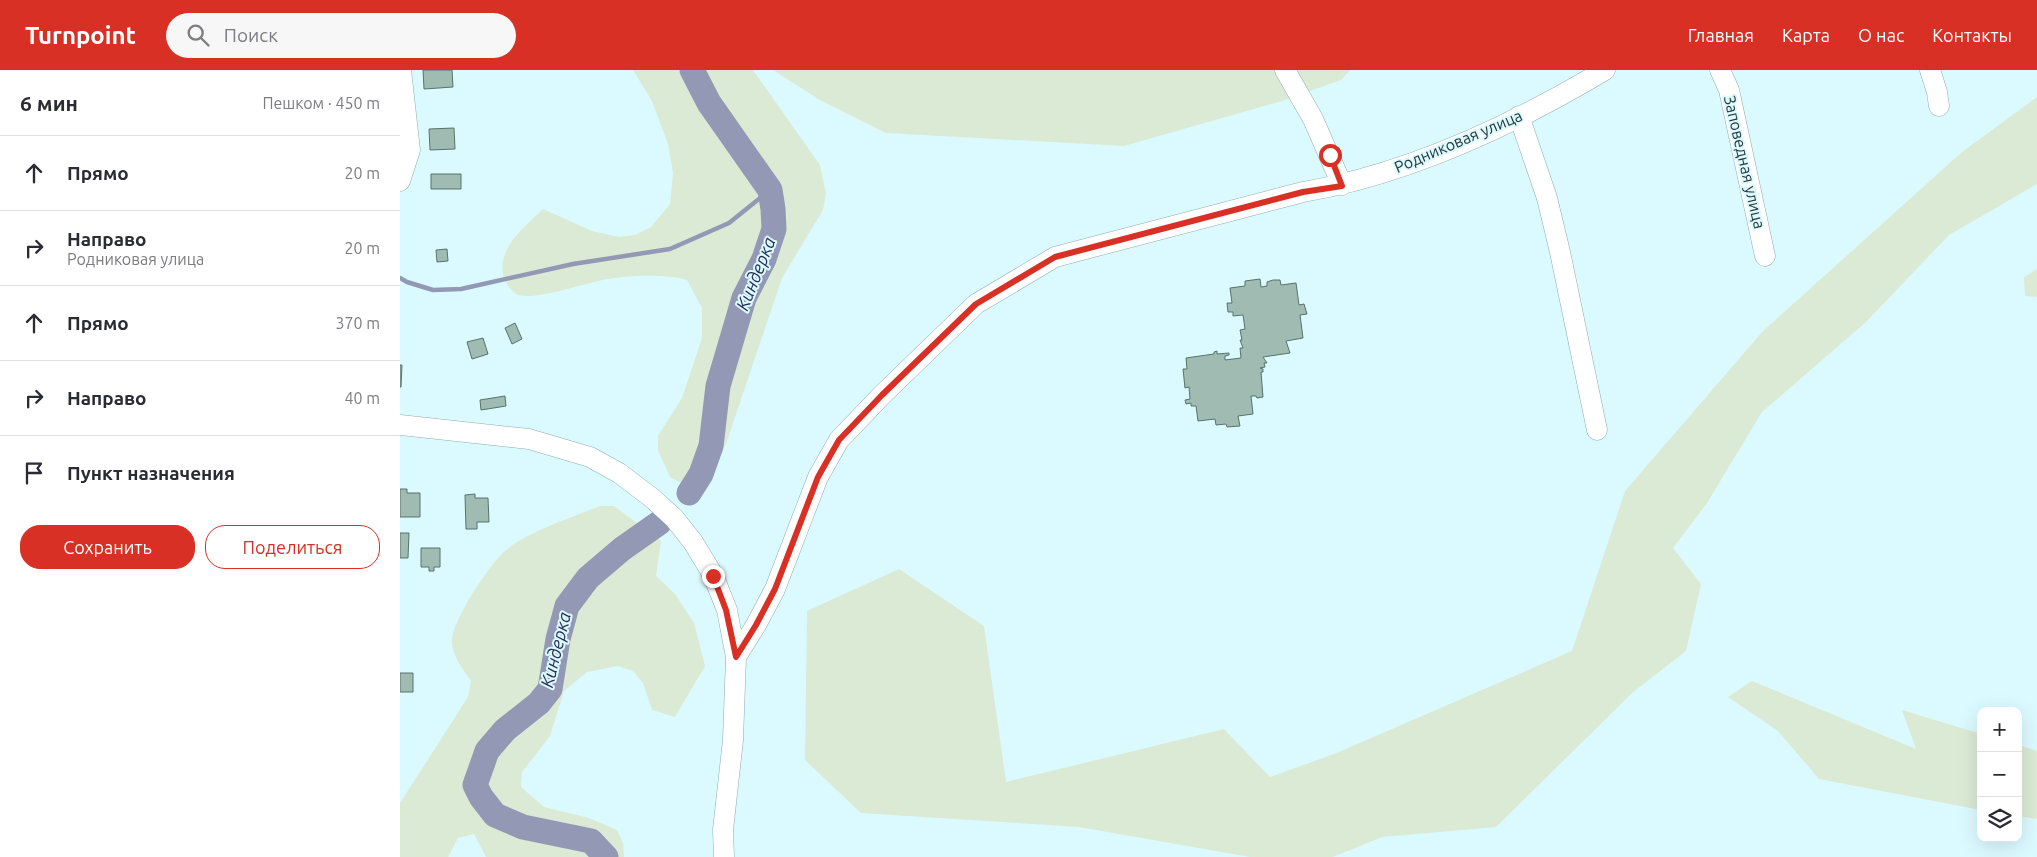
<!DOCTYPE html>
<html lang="ru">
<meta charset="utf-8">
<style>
:root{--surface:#fff;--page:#f7f7f7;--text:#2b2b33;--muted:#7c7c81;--line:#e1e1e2;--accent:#d93025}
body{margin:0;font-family:Ubuntu,sans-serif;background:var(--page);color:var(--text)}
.controls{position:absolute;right:15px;bottom:15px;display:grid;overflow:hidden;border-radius:10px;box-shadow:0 5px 20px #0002}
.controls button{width:45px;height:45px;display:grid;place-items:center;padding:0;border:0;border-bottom:1px solid var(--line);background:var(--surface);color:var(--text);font:25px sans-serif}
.stop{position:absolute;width:15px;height:15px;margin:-11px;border:4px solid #d93025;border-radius:50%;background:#fff}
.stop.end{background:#d93025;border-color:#fff;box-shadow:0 1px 5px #0008}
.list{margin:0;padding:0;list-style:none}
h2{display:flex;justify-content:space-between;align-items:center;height:65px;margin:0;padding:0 20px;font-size:21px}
h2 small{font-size:16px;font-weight:400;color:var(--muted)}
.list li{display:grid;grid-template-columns:32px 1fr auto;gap:15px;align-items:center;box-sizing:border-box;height:75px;padding:0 20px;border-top:1px solid var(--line)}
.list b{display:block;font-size:19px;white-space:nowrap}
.list p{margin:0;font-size:16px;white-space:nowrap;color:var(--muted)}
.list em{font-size:16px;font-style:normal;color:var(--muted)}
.actions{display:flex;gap:10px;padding:15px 20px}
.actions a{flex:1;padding:11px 0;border:1px solid var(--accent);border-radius:20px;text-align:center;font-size:18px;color:var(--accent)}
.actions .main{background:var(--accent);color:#fff}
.icon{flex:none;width:28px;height:28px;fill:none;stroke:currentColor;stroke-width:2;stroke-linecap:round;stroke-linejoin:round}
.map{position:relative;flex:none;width:1637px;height:787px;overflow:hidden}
header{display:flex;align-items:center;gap:30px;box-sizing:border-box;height:70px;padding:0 25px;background:var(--accent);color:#fff}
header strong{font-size:24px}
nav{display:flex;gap:28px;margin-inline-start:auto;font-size:18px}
.search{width:350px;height:45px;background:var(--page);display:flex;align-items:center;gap:12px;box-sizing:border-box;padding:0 18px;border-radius:28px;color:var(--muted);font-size:19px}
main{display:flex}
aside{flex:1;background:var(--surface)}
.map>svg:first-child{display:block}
.green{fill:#daead5}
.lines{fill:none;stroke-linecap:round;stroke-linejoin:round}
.stream{stroke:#9398b4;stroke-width:4.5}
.river{stroke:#9398b4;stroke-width:25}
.building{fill:#9fbbb2;stroke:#59726a}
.minor-casing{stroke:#8facb0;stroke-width:21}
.minor{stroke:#fff;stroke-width:20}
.route{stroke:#d93025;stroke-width:6}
.labels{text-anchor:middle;stroke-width:4;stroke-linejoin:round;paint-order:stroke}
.street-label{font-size:16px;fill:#2a3638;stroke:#dbfaff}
.water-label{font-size:18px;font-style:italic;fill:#282c54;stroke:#dbfaff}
</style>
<header>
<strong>Turnpoint</strong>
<div class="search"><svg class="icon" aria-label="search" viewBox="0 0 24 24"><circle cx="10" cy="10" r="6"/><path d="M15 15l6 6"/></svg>Поиск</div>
<nav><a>Главная</a><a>Карта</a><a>О нас</a><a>Контакты</a></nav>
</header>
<main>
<aside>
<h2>6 мин<small>Пешком · 450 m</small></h2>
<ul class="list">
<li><svg class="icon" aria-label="ahead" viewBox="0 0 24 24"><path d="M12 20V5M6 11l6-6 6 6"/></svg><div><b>Прямо</b></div><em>20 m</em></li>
<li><svg class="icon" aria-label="right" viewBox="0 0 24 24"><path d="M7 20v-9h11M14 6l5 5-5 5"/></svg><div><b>Направо</b><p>Родниковая улица</p></div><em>20 m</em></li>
<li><svg class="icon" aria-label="ahead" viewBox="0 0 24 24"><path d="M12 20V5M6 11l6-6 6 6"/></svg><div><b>Прямо</b></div><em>370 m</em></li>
<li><svg class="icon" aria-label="right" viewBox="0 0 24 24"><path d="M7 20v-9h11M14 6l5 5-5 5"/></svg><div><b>Направо</b></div><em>40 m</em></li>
<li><svg class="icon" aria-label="arrive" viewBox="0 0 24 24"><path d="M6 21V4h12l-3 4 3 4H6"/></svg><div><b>Пункт назначения</b></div></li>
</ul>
<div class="actions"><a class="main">Сохранить</a><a>Поделиться</a></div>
</aside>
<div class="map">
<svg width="1637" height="787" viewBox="0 0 1637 787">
<rect width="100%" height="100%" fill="#dbfaff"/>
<path class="green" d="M233 0H353L420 95 426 124 423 140 382 208 326 374C313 394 304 403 283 414L270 407 258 380V366L282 328 302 268V238L287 210C267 204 230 205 208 209 188 212 135 231 118 225 111 222 106 214 104 208 95 179 125 157 143 139L192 161 219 167 235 165 251 157 270 134 273 103 268 74 252 31Z
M373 0H950L941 10 882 31 724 76 486 63 420 30Z
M1637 27V114L1549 165 1466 252 1362 342 1307 433 1273 478 1301 514 1286 581 1232 623 1096 757 982 767 933 787H850L679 757 461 743 405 690 407 541 499 499 584 556 606 712 824 659 870 707 934 684 1172 581 1225 421 1363 261 1562 82Z
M1637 199V227L1625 226 1624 207Z
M200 436H214L261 471 256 506 275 524 294 553 305 596 275 647 252 640 243 613 233 601 218 596 187 602 164 621 150 666 122 702 121 717 144 737 189 748 217 760 223 773 224 787H86L74 764 58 768 48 787H0V733L68 627 71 611C63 599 51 585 52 570 53 550 89 495 104 482 122 464 175 446 200 436Z
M1352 611 1516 679 1502 640 1581 664V740L1419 709 1378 661 1328 627Z
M1618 675 1637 681V749L1618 746Z"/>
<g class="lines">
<path class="stream" d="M0 208 7 212 33 220 61 219 173 194 270 179 329 153 370 120"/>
<path class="river" d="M289 423 301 404 311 376 318 316 344 228 364 189 374 159 373 139 370 120 309 33 292 0
M206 787 191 771 123 757 95 745 81 727 75 715 87 681 105 660 139 633 150 619 158 569 167 536 188 508 222 479 259 453"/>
</g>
<path class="building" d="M23 0H52L53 17 24 19Z
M54 58 55 79 30 80 29 59Z
M31 104H61V119H31Z
M47 179 48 191 37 192 36 180Z
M860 209 861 217 867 216V212L873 210H880L881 215 896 213 899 235 904 234 907 244 900 245 903 268 886 271 890 283 863 287 867 293H864L865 297 860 298 863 299V302H861L863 327 857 328 856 326H851L853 344 838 346 840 356 827 357 826 354 816 355 815 349 798 351 796 336H791V333L786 334 785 330 790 329 789 317 785 318 783 299H787L786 288 814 284V282L817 281V284L829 283V285L825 286V290L841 288 840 278H843L840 270H842L840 260 845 259 843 245 833 246V242H828L827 233H832L830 218 845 216V211Z
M115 253 122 269 112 274 105 258Z
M83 268 88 284 72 289 67 272Z
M0 295H2L1 317H0Z
M105 326 106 336 81 340 80 330Z
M0 419H7V423H20V447H0Z
M75 424V428H88L89 452H77V459H66L65 425Z
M0 463H9L8 488H0Z
M21 478H40V497H34V501H29V497H21Z
M0 603H13V622H0Z"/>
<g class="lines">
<g class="minor-casing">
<path id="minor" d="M885 0 913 49 942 115
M1320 0 1329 20 1365 186
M1530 0 1537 22 1539 36
M1119 46 1147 128 1160 182 1197 360
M0 111 10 80 1 0
M0 355 129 369 190 387 219 403 252 428 274 448 293 472 313 505 327 540 336 587 333 670 323 760 324 787
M336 587 356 555 375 519 418 407 439 370 482 325 576 234 655 187 903 122C1009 104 1113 55 1205 0"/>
</g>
<use href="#minor" class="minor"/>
</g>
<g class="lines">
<path class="route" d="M313 506 326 540 336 587 356 555 375 519 418 407 439 370 482 325 576 234 655 187 903 122 942 116 930 85"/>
</g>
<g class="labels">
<g class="street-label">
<text transform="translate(1058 71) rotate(-23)" y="6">Родниковая улица</text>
<text transform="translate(1345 92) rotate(77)" y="6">Заповедная улица</text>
</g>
<g class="water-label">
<text transform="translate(356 204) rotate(-68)" y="6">Киндерка</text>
<text transform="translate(156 580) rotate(-76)" y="6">Киндерка</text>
</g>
</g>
</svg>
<div class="controls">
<button>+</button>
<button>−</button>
<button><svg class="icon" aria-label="layers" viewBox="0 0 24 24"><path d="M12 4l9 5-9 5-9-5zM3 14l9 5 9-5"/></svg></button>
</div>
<div class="stop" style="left:930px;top:85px"></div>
<div class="stop end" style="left:313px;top:506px"></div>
</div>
</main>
